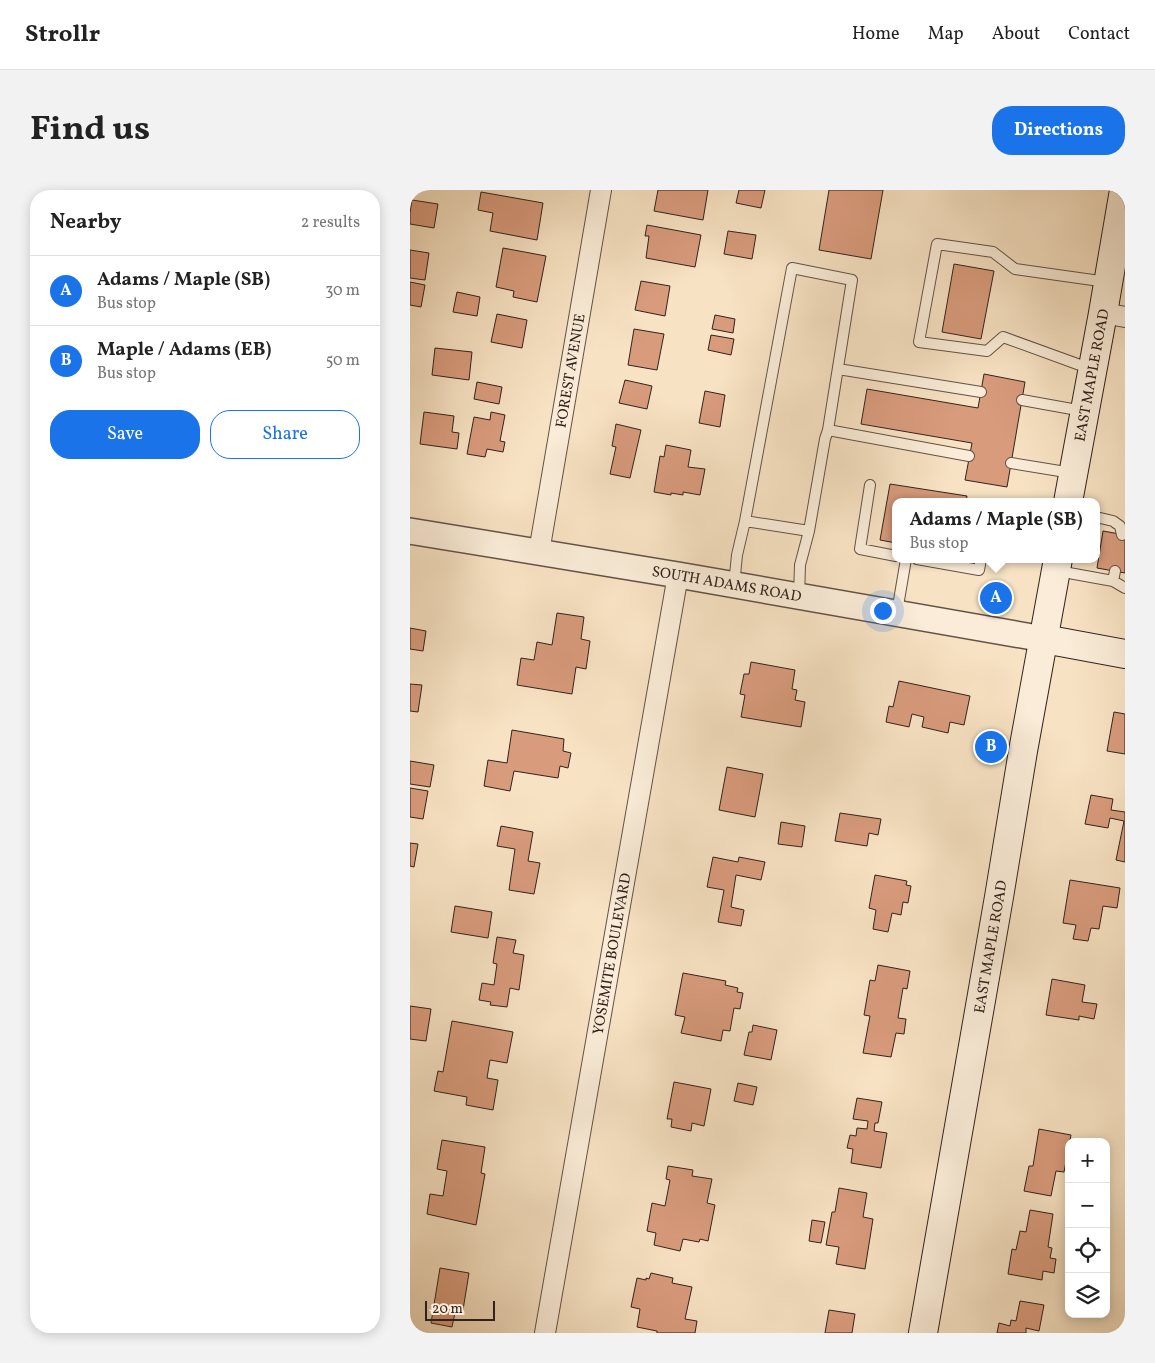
<!DOCTYPE html>
<meta charset="utf-8">
<style>
:root{--surface:#fff;--page:#f2f2f2;--text:#222;--muted:#767676;--line:#e0e0e0;--accent:#1a73e8}
body{margin:0;font-family:Vollkorn,serif;background:var(--page);color:var(--text)}
.controls{position:absolute;right:15px;bottom:15px;display:grid;overflow:hidden;border-radius:10px;box-shadow:0 2px 12px #0003}
.controls button{width:45px;height:45px;display:grid;place-items:center;padding:0;border:0;border-bottom:1px solid var(--line);background:var(--surface);color:var(--text);font:25px sans-serif}
.scale{position:absolute;left:15px;bottom:12px;width:70px;box-sizing:border-box;padding-left:5px;border:2px solid #31221d;border-top:0;font-size:14px;line-height:18px;white-space:nowrap;color:#31221d;-webkit-text-stroke:4px #faecd8;paint-order:stroke}
.you{position:absolute;left:472px;top:420px;width:18px;height:18px;margin:-12px;border:4px solid #fff;border-radius:50%;background:#1a73e8;box-shadow:0 0 0 8px #1a73e833}
.badge{display:grid;place-items:center;width:32px;height:32px;border-radius:50%;background:var(--accent);color:#fff;font-size:16px;font-weight:700}
.pin{position:absolute;translate:-50% -50%;border:2px solid #fff;box-shadow:0 1px 5px #0006}
.popup{position:absolute;left:482px;top:308px;width:208px;height:65px;box-sizing:border-box;display:grid;place-content:center;border-radius:10px;background:var(--surface);filter:drop-shadow(0 1px 4px #0005);font-size:16px;white-space:nowrap;color:var(--muted)}
.popup b{font-size:19px;color:var(--text)}
.popup::after{content:'';position:absolute;left:50%;top:100%;margin-left:-10px;border:10px solid transparent;border-top-color:var(--surface)}
.list{margin:0;padding:0;list-style:none}
h2{display:flex;justify-content:space-between;align-items:center;height:65px;margin:0;padding:0 20px;font-size:21px}
h2 small{font-size:16px;font-weight:400;color:var(--muted)}
.list li{display:grid;grid-template-columns:32px 1fr auto;gap:15px;align-items:center;box-sizing:border-box;height:70px;padding:0 20px;border-top:1px solid var(--line)}
.list b{display:block;font-size:19px;white-space:nowrap}
.list p{margin:0;font-size:16px;white-space:nowrap;color:var(--muted)}
.list em{font-size:16px;font-style:normal;color:var(--muted)}
.actions{display:flex;gap:10px;padding:15px 20px}
.actions a{flex:1;padding:11px 0;border:1px solid var(--accent);border-radius:20px;text-align:center;font-size:18px;color:var(--accent)}
.actions .main{background:var(--accent);color:#fff}
.icon{flex:none;width:28px;height:28px;fill:none;stroke:currentColor;stroke-width:2;stroke-linecap:round;stroke-linejoin:round}
.map{position:relative;flex:none;width:715px;height:1143px;overflow:hidden;border-radius:20px}
header{display:flex;align-items:center;gap:30px;box-sizing:border-box;height:70px;padding:0 25px;background:var(--surface);border-bottom:1px solid var(--line)}
header strong{font-size:24px}
nav{display:flex;gap:28px;margin-inline-start:auto;font-size:18px}
.intro{display:flex;align-items:center;justify-content:space-between;box-sizing:border-box;height:120px;padding:0 30px}
h1{margin:0;font-size:35px}
.button{padding:12px 22px;border-radius:20px;background:var(--accent);color:#fff;font-size:18px;font-weight:700}
main{display:flex;gap:30px;padding:0 30px}
aside{flex:1;background:var(--surface);border-radius:20px;box-shadow:0 2px 12px #0003}
.map>svg:first-child{display:block}
.building{fill:#d89b7c;stroke:#31221d}
.lines{fill:none;stroke-linecap:round;stroke-linejoin:round}
.service-casing{stroke:#625246;stroke-width:12}
.minor-casing{stroke:#625246;stroke-width:22}
.tertiary-casing{stroke:#625246;stroke-width:28}
.secondary-casing{stroke:#31221d;stroke-width:30}
.service{stroke:#faecd8;stroke-width:10}
.minor{stroke:#faecd8;stroke-width:20}
.tertiary{stroke:#faecd8;stroke-width:25}
.secondary{stroke:#faecd8;stroke-width:28}
.labels{text-anchor:middle;stroke-width:4;stroke-linejoin:round;paint-order:stroke}
.street-label{font-size:15px;fill:#31221d;stroke:#faecd8}
</style>
<header>
<strong>Strollr</strong>
<nav><a>Home</a><a>Map</a><a>About</a><a>Contact</a></nav>
</header>
<div class="intro"><h1>Find us</h1><a class="button">Directions</a></div>
<main>
<aside>
<h2>Nearby<small>2 results</small></h2>
<ul class="list">
<li><span class="badge">A</span><div><b>Adams / Maple (SB)</b><p>Bus stop</p></div><em>30 m</em></li>
<li><span class="badge">B</span><div><b>Maple / Adams (EB)</b><p>Bus stop</p></div><em>50 m</em></li>
</ul>
<div class="actions"><a class="main">Save</a><a>Share</a></div>
</aside>
<div class="map">
<svg width="715" height="1143" viewBox="0 0 715 1143">
<rect width="100%" height="100%" fill="#f7e2c3"/>
<filter id="stains"><feTurbulence type="fractalNoise" baseFrequency=".004" numOctaves="4"/><feColorMatrix values="0 0 0 0 .2 0 0 0 0 .09 0 0 0 0 .02 0 0 0 .5 -.17"/></filter>
<radialGradient id="worn" r=".72"><stop offset=".6" stop-color="#630" stop-opacity="0"/><stop offset="1" stop-color="#630" stop-opacity=".3"/></radialGradient>
<path class="building" d="M248 0H298L293 30 244 21Z
M329 0H355L351 18 326 13Z
M419 0H473L461 69 409 60Z
M71 2 133 13 127 50 80 41 83 23 68 20Z
M2 10 28 14 24 38 0 34V23Z
M237 35 291 45 285 77 236 68 239 46H235Z
M318 41 346 45 342 69 314 64Z
M93 58 136 66 127 112 103 107 104 101 86 97Z
M0 60 19 63 15 90 0 88Z
M544 74 584 81 571 149 532 142Z
M231 91 260 96 255 126 225 120Z
M0 92 15 95 11 117 0 115Z
M47 102 70 107 67 126 43 122Z
M87 124 117 130 112 158 81 152Z
M305 125 325 129 323 143 302 139Z
M224 139 254 144 247 180 218 175Z
M301 145 324 149 321 165 298 160Z
M25 158 62 162 59 190 22 185Z
M574 184 615 192 597 297 555 290 562 253 451 234 457 199 568 218Z
M215 190 242 196 237 219 209 213Z
M67 192 92 197 89 214 64 209Z
M295 201 315 205 310 237 289 233Z
M14 222 44 226 42 242 49 243 47 259 10 254Z
M81 222 95 225 90 251 95 252 93 262 77 259 75 267 57 264 64 227 80 230Z
M206 234 231 240 220 288 200 284 206 257 202 256Z
M256 255 281 260 278 277 295 279 290 305 273 302V305L261 303V305L244 302 250 266 254 267Z
M480 294 557 306 556 312H486V353L470 350Z
M693 341 715 345V383L687 378Z
M147 423 174 427 171 449 180 451 176 479 166 477 162 504 107 495 111 468 124 470 127 452 142 455Z
M0 438 16 441 13 461 0 459Z
M341 472 385 480 382 499 387 500 385 510 395 512 391 537 331 527 335 505 330 504 334 484H339Z
M489 491 560 506 554 535 540 532 538 543 512 537 514 527 502 524 499 537 476 532 479 516 483 517Z
M0 494 12 495 8 522 0 521Z
M704 522 715 524V564L697 561Z
M102 540 154 549 153 561 161 563 158 578 150 576 148 588 104 581 100 601 74 596 78 570 97 573Z
M0 571 24 575 20 597 0 594Z
M317 577 353 584 345 627 309 620Z
M0 598 18 601 13 629 0 627Z
M681 605 703 609 701 620 715 622V672L706 670 714 631 700 628 698 638 675 634Z
M430 623 471 629 468 645 459 643 457 656 425 651Z
M371 632 395 636 392 657 368 654Z
M91 636 123 642 118 671 130 673 124 704 99 700 105 659 87 656Z
M0 653 8 654 4 677 0 676Z
M303 667 328 672 329 667 355 672 351 690 326 685 321 717 334 720 331 736 308 732 314 700 297 697Z
M465 685 497 691 496 695 501 696 498 713 493 712 491 725 482 723 478 742 463 739 466 720 459 718Z
M660 690 710 698 707 718 693 716 689 739 681 738 678 751 663 749 666 735 653 733Z
M45 716 82 722 78 748 41 742Z
M87 747 106 750 103 763 114 765 109 800 100 798 97 817 80 815 81 812 69 810 72 793 84 795 87 774 83 773Z
M468 775 500 781 497 799 493 798 488 828 496 829 494 844 486 843 481 867 453 863 460 826 454 825 460 790 465 791Z
M273 783 316 791 315 795 328 798 327 802 333 803 330 819 324 818 320 841 313 840 311 851 271 843 275 827 265 825Z
M642 789 675 795 672 812 687 814 684 829 669 826V830L636 825Z
M0 816 21 819 16 851 0 849Z
M42 831 103 842 97 873 80 870 77 888 88 890 83 920 56 915 57 907 24 901 28 881 33 882Z
M343 835 367 840 361 870 334 865 339 842H342Z
M264 892 301 899 294 936 282 933 281 941 261 937 262 929H257Z
M328 893 347 897 343 915 324 911Z
M447 908 472 912 468 933H465L464 941 477 943 471 978 441 973 443 959 437 958 440 945 446 946 447 938 457 939 458 931 443 929Z
M629 939 661 945 654 982 646 981 641 1006 614 1001 619 976H623Z
M32 950 75 957 71 983 75 984 66 1035 17 1024 20 1004 33 1006 37 981 27 979Z
M258 976 283 980 282 986 302 989 297 1013 305 1015 298 1051 290 1049 289 1052 273 1049 270 1061 244 1055 246 1043 237 1041 242 1013 255 1016 260 990 256 989Z
M429 998 457 1003 453 1027 463 1029 455 1079 426 1074 429 1057 416 1055 422 1022H425Z
M620 1020 643 1024 638 1057 642 1058 640 1068 646 1069 644 1083 633 1081 632 1090 598 1084 602 1059 606 1060 610 1041 616 1042Z
M402 1030 415 1032 411 1053 399 1051Z
M30 1078 59 1083 53 1120 46 1118 42 1137 21 1133Z
M241 1083 263 1088 262 1093 282 1097 275 1129 287 1131 285 1143H247V1141L227 1137 230 1119 221 1117 227 1088 236 1090V1088L239 1089Z
M610 1111 634 1115 629 1141 616 1138V1143H587L589 1133 600 1136 601 1130 606 1131Z
M419 1120 445 1124 442 1143H415Z"/>
<g class="lines">
<g class="service-casing">
<path id="service" d="M428 179 571 202
M681 179 593 147 577 161 509 152 527 54 583 62 605 79 697 92
M612 210 673 221
M418 240 559 266
M601 273 662 283
M460 295 450 359 486 366
M686 327 703 331 710 336 712 345
M335 331 399 341
M507 369 569 380 571 369
M648 381 703 391 705 381
M703 391 715 398
M324 395 327 365 335 331 382 78 442 90 418 240 415 249 399 341 390 375 389 406
M487 422 496 369"/>
</g>
<g class="minor-casing">
<g id="minor">
<path d="M693 123 715 127"/>
<path id="s1" d="M129 362 191 0"/>
<path id="s2" d="M135 1143 268 385"/>
</g>
</g>
<g class="tertiary-casing">
<g id="tertiary">
<path id="s3" d="M0 341 268 385 634 449"/>
</g>
</g>
<g class="secondary-casing">
<g id="secondary">
<path id="s4" d="M658 312 693 123 714 0"/>
<path d="M634 449 715 464"/>
<path id="s5" d="M513 1143 589 707 613 561 648 369"/>
</g>
</g>
<use href="#service" class="service"/>
<use href="#minor" class="minor"/>
<use href="#tertiary" class="tertiary"/>
<use href="#secondary" class="secondary"/>
</g>
<g class="labels">
<g class="street-label">
<text dy="5" stroke="none"><textPath href="#s1" startOffset="184">FOREST AVENUE</textPath></text>
<text dy="5" stroke="none"><textPath href="#s4" startOffset="129">EAST MAPLE ROAD</textPath></text>
<text dy="5" stroke="none"><textPath href="#s3" startOffset="321">SOUTH ADAMS ROAD</textPath></text>
<text dy="5" stroke="none"><textPath href="#s5" startOffset="392">EAST MAPLE ROAD</textPath></text>
<text dy="5" stroke="none"><textPath href="#s2" startOffset="385">YOSEMITE BOULEVARD</textPath></text>
</g>
</g>
<rect width="100%" height="100%" filter="url(#stains)"/>
<rect width="100%" height="100%" fill="url(#worn)"/>
</svg>
<div class="controls">
<button>+</button>
<button>−</button>
<button><svg class="icon" aria-label="locate" viewBox="0 0 24 24"><circle cx="12" cy="12" r="6"/><path d="M12 2v4M12 18v4M2 12h4M18 12h4"/></svg></button>
<button><svg class="icon" aria-label="layers" viewBox="0 0 24 24"><path d="M12 4l9 5-9 5-9-5zM3 14l9 5 9-5"/></svg></button>
</div>
<div class="scale">20 m</div>
<div class="you"></div>
<div class="pin badge" style="left:586px;top:408px">A</div>
<div class="popup"><b>Adams / Maple (SB)</b>Bus stop</div>
<div class="pin badge" style="left:581px;top:557px">B</div>
</div>
</main>
